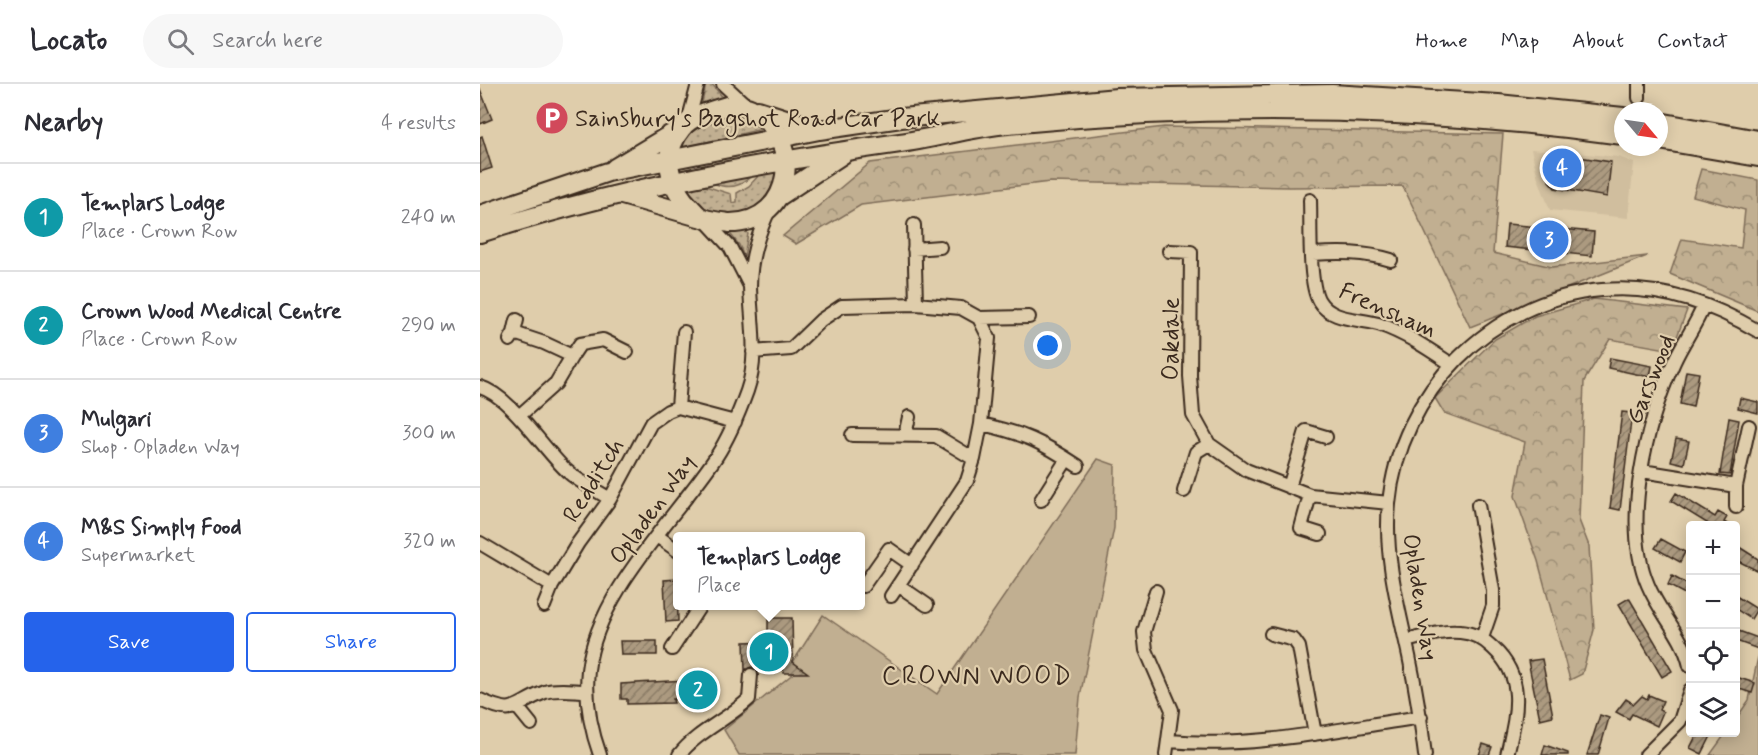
<!DOCTYPE html>
<meta charset="utf-8">
<style>
:root{--surface:#fff;--page:#f7f7f7;--text:#2b2b33;--muted:#7c7c81;--line:#e1e1e2;--accent:#2563eb}
body{margin:0;font-family:Mynerve,sans-serif;background:var(--page);color:var(--text)}
.controls{position:absolute;right:18px;bottom:18px;display:grid;overflow:hidden;border-radius:6px;box-shadow:0 3px 15px #0003}
.controls button{width:54px;height:54px;display:grid;place-items:center;padding:0;border:0;border-bottom:2px solid var(--line);background:var(--surface);color:var(--text);font:30px sans-serif}
.compass{position:absolute;left:1134px;top:18px;width:54px;height:54px;border-radius:50%;background:var(--surface);box-shadow:0 3px 15px #0003;rotate:119deg}
.you{position:absolute;left:568px;top:262px;width:21px;height:21px;margin:-15px;border:4px solid #fff;border-radius:50%;background:#1a73e8;box-shadow:0 0 0 9px #1a73e833}
.badge{display:grid;place-items:center;width:39px;height:39px;border-radius:50%;background:var(--accent);color:#fff;font-size:20px;font-weight:700}
.pin{position:absolute;translate:-50% -50%;border:3px solid #fff;box-shadow:0 2px 6px #0006}
.popup{position:absolute;left:193px;top:448px;width:192px;height:78px;box-sizing:border-box;display:grid;place-content:center;border-radius:6px;background:var(--surface);filter:drop-shadow(0 2px 4px #0005);font-size:20px;white-space:nowrap;color:var(--muted)}
.popup b{font-size:22px;color:var(--text)}
.popup::after{content:'';position:absolute;left:50%;top:100%;margin-left:-12px;border:12px solid transparent;border-top-color:var(--surface)}
.list{margin:0;padding:0;list-style:none}
h2{display:flex;justify-content:space-between;align-items:center;height:78px;margin:0;padding:0 24px;font-size:26px}
h2 small{font-size:20px;font-weight:400;color:var(--muted)}
.list li{display:grid;grid-template-columns:39px 1fr auto;gap:18px;align-items:center;box-sizing:border-box;height:108px;padding:0 24px;border-top:2px solid var(--line)}
.list b{display:block;font-size:22px;white-space:nowrap}
.list p{margin:0;font-size:20px;white-space:nowrap;color:var(--muted)}
.list em{font-size:20px;font-style:normal;color:var(--muted)}
.actions{display:flex;gap:12px;padding:18px 24px}
.actions a{flex:1;padding:14px 0;border:2px solid var(--accent);border-radius:6px;text-align:center;font-size:21px;color:var(--accent)}
.actions .main{background:var(--accent);color:#fff}
.icon{flex:none;width:33px;height:33px;fill:none;stroke:currentColor;stroke-width:2;stroke-linecap:round;stroke-linejoin:round}
.map{position:relative;flex:none;width:1278px;height:671px;overflow:hidden}
header{display:flex;align-items:center;gap:36px;box-sizing:border-box;height:84px;padding:0 30px;background:var(--surface);border-bottom:2px solid var(--line)}
header strong{font-size:28px}
nav{display:flex;gap:33px;margin-inline-start:auto;font-size:21px}
.search{width:420px;height:54px;background:var(--page);display:flex;align-items:center;gap:15px;box-sizing:border-box;padding:0 21px;border-radius:33px;color:var(--muted);font-size:22px}
main{display:flex}
aside{flex:1;background:var(--surface)}
.map>svg:first-child{display:block}
.built{fill:#d0be9e}
.grass{fill:url(#grass-dots);stroke:#7e6c58;stroke-width:1.5}
.forest{fill:url(#forest-crowns);stroke:#7e6c58;stroke-width:1.5}
.green{fill:#c1af91;stroke:#7e6c58;stroke-width:1.5}
.building{fill:url(#building-hatch);stroke:#3b2a1e;stroke-width:1.5}
.lines{fill:none;stroke-linecap:round;stroke-linejoin:round}
.minor-casing{stroke:#3b2a1e;stroke-width:16}
.highway-casing{stroke:#3b2a1e;stroke-width:22}
.minor{stroke:#dfcdab;stroke-width:12}
.highway{stroke:#dfcdab;stroke-width:18}
.labels{text-anchor:middle;stroke-width:4.5;stroke-linejoin:round;paint-order:stroke}
.poi-label{font-size:24px;fill:#3b2a1e;stroke:#dfcdab;text-anchor:start}
.street-label{font-size:24px;fill:#3b2a1e;stroke:#dfcdab}
.neighbourhood-label{font-size:26px;letter-spacing:1.5px;fill:#3b2a1e;stroke:#dfcdab}
</style>
<header>
<strong>Locato</strong>
<div class="search"><svg class="icon" aria-label="search" viewBox="0 0 24 24"><circle cx="10" cy="10" r="6"/><path d="M15 15l6 6"/></svg>Search here</div>
<nav><a>Home</a><a>Map</a><a>About</a><a>Contact</a></nav>
</header>
<main>
<aside>
<h2>Nearby<small>4 results</small></h2>
<ul class="list">
<li><span class="badge" style="background:#0f9aa8">1</span><div><b>Templars Lodge</b><p>Place · Crown Row</p></div><em>240 m</em></li>
<li><span class="badge" style="background:#0f9aa8">2</span><div><b>Crown Wood Medical Centre</b><p>Place · Crown Row</p></div><em>290 m</em></li>
<li><span class="badge" style="background:#3f7fe0">3</span><div><b>Mulgari</b><p>Shop · Opladen Way</p></div><em>300 m</em></li>
<li><span class="badge" style="background:#3f7fe0">4</span><div><b>M&amp;S Simply Food</b><p>Supermarket</p></div><em>320 m</em></li>
</ul>
<div class="actions"><a class="main">Save</a><a>Share</a></div>
</aside>
<div class="map">
<svg width="1278" height="671" viewBox="0 0 1278 671">
<defs>
<pattern id="grass-dots" width="8" height="8" patternUnits="userSpaceOnUse" patternTransform="scale(1.5)"><rect width="8" height="8" fill="#c1af91"/><path d="M2 2h.1M6 6h.1" fill="none" stroke="#9e8f76" stroke-width="1.8" stroke-linecap="round"/></pattern>
<pattern id="forest-crowns" width="20" height="18" patternUnits="userSpaceOnUse" patternTransform="scale(1.5)"><rect width="20" height="18" fill="#c1af91"/><path d="M2 6a3 3 0 1 1 6 0M12 15a3 3 0 1 1 6 0" fill="none" stroke="#9e8f76"/></pattern>
<pattern id="building-hatch" width="6" height="6" patternUnits="userSpaceOnUse" patternTransform="scale(1.5)"><rect width="6" height="6" fill="#ac9a80"/><path d="M-1 1l2-2M0 6l6-6M5 7l2-2" fill="none" stroke="#8d7e68"/></pattern>
</defs>
<rect width="100%" height="100%" fill="#dfcdab"/>
<filter id="ink" filterUnits="userSpaceOnUse"><feTurbulence type="fractalNoise" baseFrequency=".0167" numOctaves="2"/><feDisplacementMap in="SourceGraphic" scale="12" xChannelSelector="R" yChannelSelector="G"/><feConvolveMatrix kernelMatrix="1 2 1 2 8 2 1 2 1" color-interpolation-filters="sRGB"/></filter>
<g filter="url(#ink)">
<path class="built" d="M1051 65 1139 73 1154 79 1148 134 1070 126 1058 94Z"/>
<path class="grass" d="M226 0H232L244 15 225 22 222 19Z
M246 32 266 35 282 45 201 64C211 44 225 36 246 32Z
M297 86C288 138 234 145 204 106L222 101 251 110 252 119 257 118V109L269 102 281 89Z
M271 92C260 104 247 105 233 99Z
M264 144 268 150 264 173 259 161 248 147Z"/>
<path class="forest" d="M684 43 1023 50 1013 169 1072 183 1167 172 990 243 923 102 809 103 570 98 381 121 316 160 303 152 390 79Z
M1221 85 1278 96V227L1190 190 1202 155 1261 164 1265 126 1213 112Z
M1114 215 1207 226 1192 266 1130 255 1104 297 1099 436 1109 462 1114 546 1102 590 1090 596 1058 477 1035 412 1045 358 964 329 955 314 1015 255 1055 232Z"/>
<path class="green" d="M618 375 635 381 634 444 600 613 595 671H259L244 646 315 588 313 578 343 531 457 610Z
M1278 573V671H1230L1246 649 1256 648V635L1269 616Z"/>
<path class="building" d="M0 5 12 35 0 40Z
M2 52 12 84 0 88V53Z
M1073 69 1131 78 1127 113 1075 104 1069 97Z
M1027 140 1114 148 1112 172 1025 163Z
M1130 274 1172 282 1170 293 1128 284Z
M1206 287 1219 289 1213 323 1200 320Z
M1260 314 1278 318V329L1258 324Z
M1142 328 1152 329 1140 426 1130 424Z
M1249 334 1259 336 1250 391 1240 390Z
M1196 355 1209 357 1204 380 1191 377Z
M1196 409 1235 433 1238 428 1247 433 1244 438 1249 441H1230L1191 417Z
M1181 455 1205 468 1200 478 1175 464Z
M1256 461 1278 475V487L1256 476Z
M1192 492 1210 502V513L1188 501Z
M197 495 198 537 186 538 184 496Z
M1256 512 1277 525 1271 535 1256 525Z
M1149 514 1192 587 1182 593 1139 520Z
M288 534H312L313 578 328 589H304L303 585 278 587 271 583 265 586 264 558 288 557Z
M1256 546 1278 554V565L1256 557Z
M140 557H177V571H141Z
M1062 575 1073 632 1060 635 1048 577Z
M1256 593 1275 599 1272 609 1256 604Z
M205 596H232V616L193 615 194 619 147 620V615H141V600Z
M1169 611 1183 617 1179 626 1183 628 1177 642 1152 630 1149 635 1136 628 1146 615 1154 620 1162 612 1167 615Z
M1120 631 1129 634 1118 671H1107Z
M1218 648H1233L1222 670 1210 664Z
M1003 660 1012 663 1009 671H999Z
M1065 661 1088 669V671H1062Z"/>
<g class="lines">
<g class="minor-casing">
<path id="minor" d="M243 0 268 23
M1159 0V14
M208 38 218 0
M830 116C831 139 828 199 839 217 851 237 878 234 898 240 925 249 947 264 971 280
M224 135 250 163 270 202
M434 141 436 220
M434 165 460 163
M689 167 711 168 710 292 713 331 729 360 766 386 830 411 909 419
M832 170C859 168 884 168 911 176
M499 234 549 233
M34 249 37 236
M30 256 34 249 64 259 92 272 76 299 39 332
M273 268 311 265 341 236 362 222 436 220 481 224 499 234 509 254 501 340 494 375 487 397 411 512
M92 272 100 260 123 256 147 268
M0 303C31 312 63 365 87 387 99 398 116 406 130 415
M198 323 204 248
M501 340C543 349 562 358 598 382
M372 351 456 352 494 375
M425 351 429 333
M1162 387 1256 402
M809 403 826 347 846 353
M704 407 716 368 729 360
M830 411 821 444 840 450
M561 416 587 375
M998 421 1013 506V522L1002 554
M1256 423V402L1269 342
M177 452 198 467
M0 459 72 502 98 459 130 415 171 339 188 327 198 323 255 338
M418 501 447 521
M383 502 409 465 432 481
M676 507 664 548 666 566 692 626 686 671
M64 522 72 502
M791 550 814 556 819 563 835 650
M926 557C943 553 962 546 980 548 993 549 1004 555 1013 564 1047 595 1036 631 1027 671
M192 565 220 522
M1210 582C1203 551 1180 530 1168 501 1141 438 1167 337 1194 278 1203 258 1216 241 1224 221
M0 616C37 633 32 621 65 608 76 604 94 607 107 607
M38 624 51 640
M689 657C773 665 858 645 941 633
M120 671C110 643 105 616 108 586 117 508 194 436 236 373 249 353 259 329 267 307 279 273 271 237 270 203 270 174 278 150 290 124
M199 671C218 647 247 636 269 615L271 591
M945 671C941 638 936 605 929 572 918 522 904 471 909 420 919 309 1011 215 1122 206 1177 201 1231 219 1278 247
M1166 671 1200 637 1210 606"/>
</g>
<g class="highway-casing">
<path id="highway" d="M247 22C254 22 264 21 270 24 324 51 316 139 250 139 243 138 230 137 223 134 219 133 215 128 212 125 189 104 180 70 202 44 211 32 233 26 247 22Z
M278 26 337 45
M1179 38 1278 56
M1179 56 1278 73
M135 84 200 45
M142 111 219 133
M298 113 363 70
M0 131 128 88 339 46 421 34 637 14 852 10 1018 20 1143 33
M0 149C137 105 278 79 420 59 456 54 492 43 528 40 733 20 940 23 1143 51"/>
</g>
<use href="#minor" class="minor"/>
<use href="#highway" class="highway"/>
</g>
</g>
<defs>
<g id="parking-disc" transform="scale(1.725)"><circle r="9.5" fill="#d1495b" stroke="#dfcdab"/><path d="M-3.5-5.5H1a3.5 3.5 0 0 1 0 7H-1V5.5H-3.5ZM-1-3.4V-.6H.8a1.4 1.4 0 0 0 0-2.8Z" fill="#fff"/></g>
</defs>
<g fill-rule="evenodd">
<use href="#parking-disc" x="72" y="34"/>
</g>
<g class="labels">
<g class="poi-label">
<text x="95" y="42">Sainsbury's Bagshot Road Car Park</text>
</g>
<g class="street-label">
<text transform="translate(908 226) rotate(24)" y="8">Frensham</text>
<text transform="translate(690 255) rotate(-90)" y="8">Oakdale</text>
<text transform="translate(1170 295) rotate(-68)" y="8">Garswood</text>
<text transform="translate(113 396) rotate(-58)" y="8">Redditch</text>
<text transform="translate(172 425) rotate(-54)" y="8">Opladen Way</text>
<text transform="translate(941 513) rotate(81)" y="8">Opladen Way</text>
</g>
<g class="neighbourhood-label">
<text x="497" y="600">CROWN WOOD</text>
</g>
</g>
</svg>
<div class="controls">
<button>+</button>
<button>−</button>
<button><svg class="icon" aria-label="locate" viewBox="0 0 24 24"><circle cx="12" cy="12" r="6"/><path d="M12 2v4M12 18v4M2 12h4M18 12h4"/></svg></button>
<button><svg class="icon" aria-label="layers" viewBox="0 0 24 24"><path d="M12 4l9 5-9 5-9-5zM3 14l9 5 9-5"/></svg></button>
</div>
<svg class="compass" viewBox="-18 -18 36 36"><path d="M0-13l5 13h-10z" fill="#e53935"/><path d="M0 13l5-13h-10z" fill="#7c7c81"/></svg>
<div class="you"></div>
<div class="pin badge" style="left:289px;top:568px;background:#0f9aa8">1</div>
<div class="popup"><b>Templars Lodge</b>Place</div>
<div class="pin badge" style="left:218px;top:606px;background:#0f9aa8">2</div>
<div class="pin badge" style="left:1069px;top:156px;background:#3f7fe0">3</div>
<div class="pin badge" style="left:1082px;top:84px;background:#3f7fe0">4</div>
</div>
</main>
